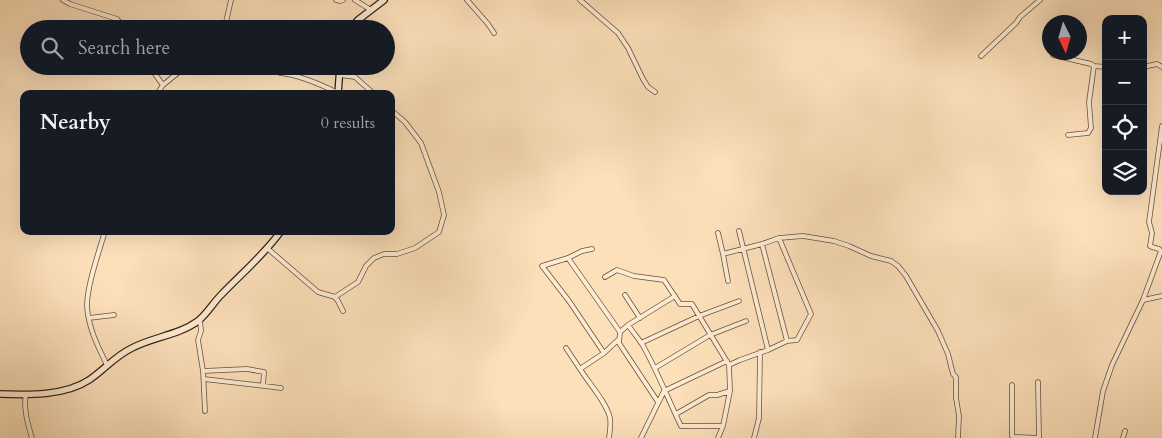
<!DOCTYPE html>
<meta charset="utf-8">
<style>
:root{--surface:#171b24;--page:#242831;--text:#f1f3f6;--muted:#9ea1a6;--line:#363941}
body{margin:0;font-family:Cardo,serif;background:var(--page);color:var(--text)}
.controls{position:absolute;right:15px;top:15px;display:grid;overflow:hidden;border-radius:10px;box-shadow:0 5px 20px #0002}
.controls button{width:45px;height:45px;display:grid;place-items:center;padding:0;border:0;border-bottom:1px solid var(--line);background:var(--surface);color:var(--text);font:25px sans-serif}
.compass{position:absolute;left:1042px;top:15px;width:45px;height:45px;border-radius:50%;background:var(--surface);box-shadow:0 5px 20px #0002;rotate:175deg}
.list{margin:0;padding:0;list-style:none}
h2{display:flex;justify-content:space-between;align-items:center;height:65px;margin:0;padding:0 20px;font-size:21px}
h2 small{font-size:16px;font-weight:400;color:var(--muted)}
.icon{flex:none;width:28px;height:28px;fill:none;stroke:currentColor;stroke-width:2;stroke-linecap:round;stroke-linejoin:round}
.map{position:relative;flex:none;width:1162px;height:438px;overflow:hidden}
.search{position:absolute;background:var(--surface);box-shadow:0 5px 20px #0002;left:20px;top:20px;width:375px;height:55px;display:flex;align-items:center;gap:12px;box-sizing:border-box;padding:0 18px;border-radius:28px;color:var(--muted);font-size:19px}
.panel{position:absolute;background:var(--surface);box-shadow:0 5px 20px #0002;left:20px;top:90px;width:375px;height:145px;border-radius:10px}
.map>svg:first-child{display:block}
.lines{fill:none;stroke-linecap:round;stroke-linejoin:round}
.street-casing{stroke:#68503d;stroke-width:5.5}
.secondary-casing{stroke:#362013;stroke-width:8}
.street{stroke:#fdebd2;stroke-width:4}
.secondary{stroke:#fdebd2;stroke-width:5.5}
</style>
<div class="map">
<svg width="1162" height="438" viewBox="0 0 1162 438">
<rect width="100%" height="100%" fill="#fce0ba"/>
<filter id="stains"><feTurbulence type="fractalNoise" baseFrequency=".004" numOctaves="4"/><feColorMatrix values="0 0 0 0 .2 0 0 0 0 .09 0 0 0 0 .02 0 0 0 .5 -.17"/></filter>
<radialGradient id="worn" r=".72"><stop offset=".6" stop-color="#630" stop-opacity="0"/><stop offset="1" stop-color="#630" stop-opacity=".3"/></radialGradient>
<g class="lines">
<g class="street-casing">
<path id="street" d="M63 0 70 4 117 19 125 29
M231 0 226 22 233 26 243 29
M336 0 340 1 343 0
M355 0 371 10
M467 0 488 24 494 33
M580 0 618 33 628 48 643 79 648 87 655 92
M1053 55 1091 64 1094 66 1106 67
M981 56 1016 23 1020 17 1040 0
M149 66 163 85
M1143 67 1157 64 1162 67
M280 73C300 75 320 84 338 93
M340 75 355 77 374 94
M157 94 163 85 179 72
M1068 135 1088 133 1091 128 1089 102 1094 66
M105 231C99 252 87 285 87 306 88 327 98 347 107 365
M718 233 723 254
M779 238 811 314 797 340 787 341
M762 244 779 238 803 236 834 241 849 246 871 256 891 261 898 266 906 276 938 331 948 354 953 374 956 377V398L959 416 958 438
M267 248 318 292 335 297 338 301 343 311
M592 249 582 251 568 258 542 266 569 301 604 353 580 369C588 382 607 403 610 418 611 424 610 431 609 438
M568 258 620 332 628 325C633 332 638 338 642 344 657 370 668 399 681 426H723
M605 277 617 270 634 276 664 280 680 304H692L729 365 730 391 723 426 718 438
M728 281 723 254 762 244 787 341 768 350
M625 295 640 318
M335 297 358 282 366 266 374 258 384 254H397L415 248 439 232 444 215 439 192 421 143 405 122 391 110
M1143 300 1162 296
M89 318 114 315
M200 320 201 331 198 340 203 371 205 411
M628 325 675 296
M620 332 619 343 658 402
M641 343 699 316 739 301
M566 348 580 369
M604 353 619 339
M729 365 740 360 768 350 739 231
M655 368 710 335 746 321
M203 371 247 369 264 372 263 385
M204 379 281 388
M1038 382 1039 437
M1012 385V436L1014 437 1039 438
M26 394C23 408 28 425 32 438
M676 414 709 395H717L730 391
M641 438 664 391 727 361
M754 438 759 418 760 352
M1095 438 1103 391 1112 365 1143 300 1161 251 1159 249 1152 247 1150 246 1152 233 1149 222 1162 126
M1123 438 1125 431"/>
</g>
<g class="secondary-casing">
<path id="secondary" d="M350 29 358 20 384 0
M338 94 340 66
M0 394C28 395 65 396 89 380 104 370 115 356 132 348 153 337 179 335 198 321 207 314 213 303 221 295 241 274 264 255 281 231"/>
</g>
<use href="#street" class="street"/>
<use href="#secondary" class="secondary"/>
</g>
<rect width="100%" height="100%" filter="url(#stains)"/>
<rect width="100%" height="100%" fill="url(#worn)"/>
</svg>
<div class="controls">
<button>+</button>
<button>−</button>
<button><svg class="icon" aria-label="locate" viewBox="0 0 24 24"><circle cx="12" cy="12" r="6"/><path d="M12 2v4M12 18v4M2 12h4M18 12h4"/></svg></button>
<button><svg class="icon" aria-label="layers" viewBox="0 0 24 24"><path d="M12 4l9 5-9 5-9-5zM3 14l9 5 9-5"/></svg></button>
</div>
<svg class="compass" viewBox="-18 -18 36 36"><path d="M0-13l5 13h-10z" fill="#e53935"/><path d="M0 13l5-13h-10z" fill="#9ea1a6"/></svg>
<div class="search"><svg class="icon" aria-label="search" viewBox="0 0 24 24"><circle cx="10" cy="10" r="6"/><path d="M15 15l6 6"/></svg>Search here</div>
<section class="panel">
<h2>Nearby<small>0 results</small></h2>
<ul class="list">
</ul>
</section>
</div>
